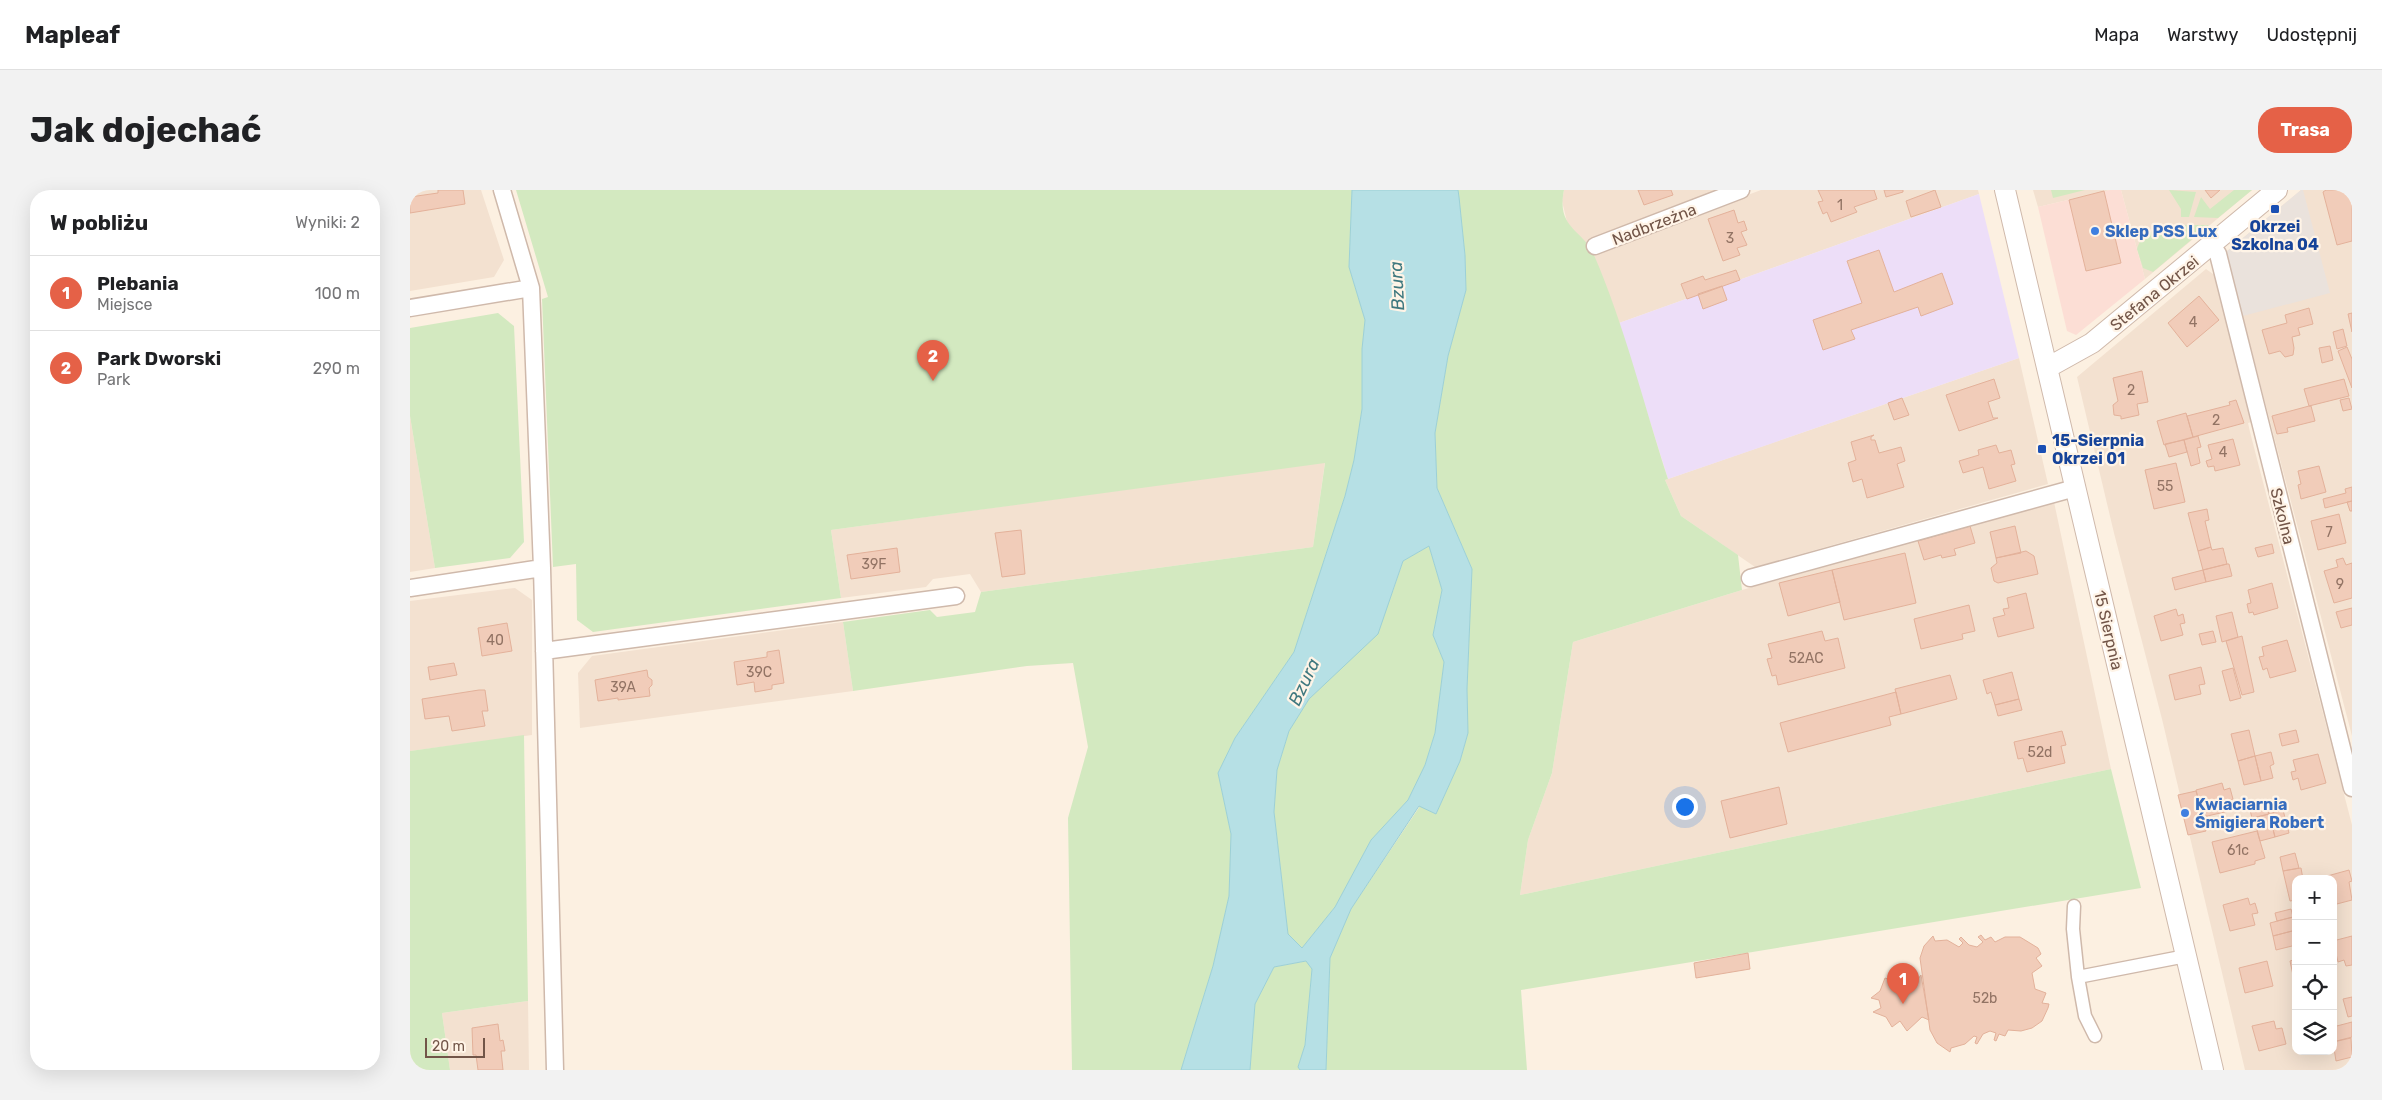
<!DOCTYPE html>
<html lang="pl">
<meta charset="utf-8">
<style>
:root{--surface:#fff;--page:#f2f2f2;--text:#202124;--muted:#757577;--line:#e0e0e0;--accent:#e56147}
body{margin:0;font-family:Rubik,sans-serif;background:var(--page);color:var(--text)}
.controls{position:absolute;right:15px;bottom:15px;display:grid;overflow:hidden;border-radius:10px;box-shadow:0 5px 20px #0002}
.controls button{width:45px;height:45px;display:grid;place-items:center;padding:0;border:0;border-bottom:1px solid var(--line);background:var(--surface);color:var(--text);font:25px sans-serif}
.scale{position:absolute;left:15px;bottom:12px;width:60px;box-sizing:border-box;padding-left:5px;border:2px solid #725548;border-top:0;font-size:14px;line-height:18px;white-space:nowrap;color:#725548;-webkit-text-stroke:4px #fff4e7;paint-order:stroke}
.you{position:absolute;left:1274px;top:616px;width:18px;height:18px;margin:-12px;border:4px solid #fff;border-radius:50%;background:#1a73e8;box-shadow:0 0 0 8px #1a73e833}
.badge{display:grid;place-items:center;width:32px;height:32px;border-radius:50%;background:var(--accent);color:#fff;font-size:16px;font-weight:700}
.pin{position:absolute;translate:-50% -41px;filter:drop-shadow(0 1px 2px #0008)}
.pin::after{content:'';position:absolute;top:26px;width:18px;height:15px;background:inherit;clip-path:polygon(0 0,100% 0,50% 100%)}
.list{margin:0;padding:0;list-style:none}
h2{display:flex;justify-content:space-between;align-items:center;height:65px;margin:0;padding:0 20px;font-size:21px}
h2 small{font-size:16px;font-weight:400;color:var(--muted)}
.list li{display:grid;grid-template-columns:32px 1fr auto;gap:15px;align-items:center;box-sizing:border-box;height:75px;padding:0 20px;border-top:1px solid var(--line)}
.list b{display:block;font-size:19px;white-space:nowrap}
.list p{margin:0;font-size:16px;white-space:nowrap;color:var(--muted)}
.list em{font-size:16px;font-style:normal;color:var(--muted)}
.icon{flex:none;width:28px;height:28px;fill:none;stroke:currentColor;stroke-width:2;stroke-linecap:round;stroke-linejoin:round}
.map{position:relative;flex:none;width:1942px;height:880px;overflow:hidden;border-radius:20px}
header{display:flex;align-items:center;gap:30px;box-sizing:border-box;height:70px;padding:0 25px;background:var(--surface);border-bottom:1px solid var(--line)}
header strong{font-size:24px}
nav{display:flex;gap:28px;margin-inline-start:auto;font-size:18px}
.intro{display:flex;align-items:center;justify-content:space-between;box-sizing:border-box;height:120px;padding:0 30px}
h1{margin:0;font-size:35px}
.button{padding:12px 22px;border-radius:20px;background:var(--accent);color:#fff;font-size:18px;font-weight:700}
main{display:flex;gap:30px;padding:0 30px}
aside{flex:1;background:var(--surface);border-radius:20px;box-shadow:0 5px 20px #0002}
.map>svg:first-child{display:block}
.residential{fill:#f3e1d0;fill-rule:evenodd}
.commercial{fill:#fcded5}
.industrial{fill:#eae2dc}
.education{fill:#eddef8}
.green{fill:#d3e9c0}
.water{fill:#b6e0e5;stroke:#9cd0d6;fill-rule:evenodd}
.building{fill:#f1ccb9;stroke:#e3b19a}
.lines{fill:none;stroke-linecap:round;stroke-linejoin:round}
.pedestrian-casing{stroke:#cfb9ab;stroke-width:15}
.minor-casing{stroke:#cfb9ab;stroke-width:19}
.tertiary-casing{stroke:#cfb9ab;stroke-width:22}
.pedestrian{stroke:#fff;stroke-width:12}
.minor{stroke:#fff;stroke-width:16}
.tertiary{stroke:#fff;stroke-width:20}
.transit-dot{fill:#1a4fb4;stroke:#fff4e7;stroke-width:2}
.shop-dot{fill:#3f7fe0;stroke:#fff4e7;stroke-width:2}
.labels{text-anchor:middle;stroke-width:4.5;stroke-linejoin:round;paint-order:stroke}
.number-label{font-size:14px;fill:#927364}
.street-label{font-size:16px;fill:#725548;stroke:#fff4e7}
.transit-label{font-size:16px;font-weight:bold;fill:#164399;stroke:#fff4e7}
.shop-label{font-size:16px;font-weight:bold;fill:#366cbe;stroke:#fff4e7;text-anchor:start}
.water-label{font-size:18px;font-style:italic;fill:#3f787f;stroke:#fff4e7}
</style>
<header>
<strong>Mapleaf</strong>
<nav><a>Mapa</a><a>Warstwy</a><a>Udostępnij</a></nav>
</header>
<div class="intro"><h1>Jak dojechać</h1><a class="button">Trasa</a></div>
<main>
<aside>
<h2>W pobliżu<small>Wyniki: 2</small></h2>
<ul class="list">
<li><span class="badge">1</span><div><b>Plebania</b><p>Miejsce</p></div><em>100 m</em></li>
<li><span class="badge">2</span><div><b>Park Dworski</b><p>Park</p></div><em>290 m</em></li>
</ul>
</aside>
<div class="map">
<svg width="1942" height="880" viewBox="0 0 1942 880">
<rect width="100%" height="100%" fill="#fcf0e1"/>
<path class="residential" d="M0 0H71L94 70 84 87 0 101Z
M1154 0H1316L1175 53 1158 36 1152 11Z
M1351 0H1568L1569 4 1209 133 1183 63Z
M1623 0H1700L1628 17Z
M1711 0H1842L1735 89Z
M1891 0H1942V546L1816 62Z
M1796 79 1810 89 1845 231 1838 233 1840 242 1942 635V880H1835L1752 529 1704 343 1667 187ZM1886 689H1923V861H1886Z
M1609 168 1638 294 1345 377 1271 326 1255 290Z
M0 226 25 378 0 382Z
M915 272 903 357 571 402 560 384 523 389 516 397 431 408 421 340Z
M1644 312 1701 579 1110 705 1118 650 1142 583 1163 452 1332 400Z
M105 398 122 410V545L0 561V411Z
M433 432 443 501 170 538 168 483 182 466Z
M118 811 119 880H40L32 823Z"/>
<path class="commercial" d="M1700 0H1711L1735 89 1666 145 1657 141 1628 17Z"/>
<path class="industrial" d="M1891 0H1893L1920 103 1833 126 1816 62Z"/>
<path class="education" d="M1569 4 1609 168 1258 289 1209 133Z"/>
<path class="green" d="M106 0H942L939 77 955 130 952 159V219L944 270 935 306 884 462 825 548 808 583 821 644 819 706 803 776 771 880H662L658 628 678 557 663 473 617 476 443 501 433 432 520 420 527 427 565 422 571 402 903 357 915 273 421 340 431 408 183 442 167 430 166 374 143 377 132 109 138 107Z
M1048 0H1154C1146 39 1173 39 1184 65 1215 137 1234 215 1258 289L1255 290 1271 326 1328 365 1332 400 1163 452 1142 583 1118 650 1110 705 1701 579 1731 698 1111 800 1117 880H916L920 768 941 719 1010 616 1026 624 1050 571 1058 543 1057 499 1062 379 1027 298 1025 243 1038 166 1056 100 1055 65Z
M1641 0H1675L1643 8Z
M1759 0 1786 2 1779 27H1771V19Z
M1824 0H1842L1808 28 1784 27 1791 7 1800 19Z
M1761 35H1799L1743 82 1733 78 1727 59C1732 42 1746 39 1761 35Z
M88 123 104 136 114 352 100 368 25 378 0 226V138Z
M1019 356 1032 400 1023 445 1034 472 1025 543 1015 575 998 610 961 650 925 717 892 758 878 744 864 622 867 580 879 541 899 509 944 465 983 401 993 371Z
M114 545 118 811 32 823 40 880H0V561Z
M897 771 902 779 895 855 888 877 890 880H840L845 814 864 777Z"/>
<path class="water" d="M942 0H1048L1049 7 1055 65 1056 100 1038 166 1025 243 1027 298 1062 379 1057 499 1058 543 1050 571 1026 624 1009 616 941 719 920 768 916 880H890L888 877 895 855 902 779 896 771 864 777 845 814 840 880H771L803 776 819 706 821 644 808 583 825 548 884 462 935 306 944 270 952 219V159L955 130 939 77ZM1019 356 1032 400 1023 445 1034 472 1025 543 1015 575 998 610 961 650 925 717 892 758 878 744 864 622 867 580 879 541 899 509 968 444 993 371Z"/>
<path class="building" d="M28 0H53L55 14 0 23V7L28 3Z
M1228 0H1261L1263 5 1234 15Z
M1408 0H1464L1467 9 1444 17 1447 22 1421 32 1417 22 1413 24 1408 12 1413 11Z
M1474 0H1493V2L1476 7Z
M1525 0 1531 17 1501 27 1496 11Z
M1795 0H1810L1801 8Z
M1916 0H1942V51L1927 55 1913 2Z
M1694 1 1711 73 1676 81 1659 10Z
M1324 20 1328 33 1334 31 1337 40 1331 42 1337 55 1327 58 1330 65 1313 71 1298 29Z
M1469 60 1484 102 1532 83 1543 114 1511 126 1508 117 1441 140 1445 149 1413 160 1403 130 1452 113 1437 71Z
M1326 80 1330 90 1277 109 1271 94 1293 86 1295 90Z
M1312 96 1317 110 1293 119 1288 104Z
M1789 106 1809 130 1777 157 1758 133Z
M1899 118 1903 134 1888 138 1890 145 1882 147 1884 158 1883 165 1875 167 1870 161 1859 164 1852 140 1877 133 1875 125Z
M1942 123V142L1938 124Z
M1933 139 1937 156 1927 159 1923 142Z
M1920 156 1923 170 1912 173 1909 158Z
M1937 157 1942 169V198L1928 161Z
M1732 181 1738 212 1727 214 1729 225 1711 229V226L1704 225 1703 215 1708 211 1703 188Z
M1584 189 1590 208 1578 212 1583 228H1588L1549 241 1536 205Z
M1934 189 1939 206 1899 216 1894 199Z
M1492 208 1499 225 1484 230 1478 213Z
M1939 208 1942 219 1933 221 1930 210Z
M1826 210 1834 233 1783 247 1777 226 1820 215 1819 212Z
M1899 216H1901L1905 231 1877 238 1878 242 1867 244 1862 226Z
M1776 223 1783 247 1754 255 1747 231Z
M1464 245 1461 247V250H1465L1469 263 1491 257 1495 271 1487 274 1494 297 1457 308 1452 289 1443 292 1438 273 1446 270 1441 252Z
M1788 246 1791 257 1787 258 1790 273 1781 276 1774 250Z
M1823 249 1830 275 1805 281 1804 276 1798 277 1796 271 1802 269 1798 255Z
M1774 250 1777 262 1759 267 1755 254Z
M1586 255 1589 263 1601 260 1605 274 1601 275 1606 291 1579 299 1573 277 1553 283 1549 271 1569 265 1568 260Z
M1766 273 1775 312 1744 319 1735 280Z
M1909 276 1916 302 1891 309 1888 295 1891 294 1888 281Z
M1942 297V311L1915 318 1913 309 1936 303 1935 299Z
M1942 311V321H1940L1937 312Z
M1797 319 1799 330 1795 331 1801 357 1788 361 1778 323Z
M1929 324 1936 353 1908 360 1901 331Z
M1560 336 1565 353 1544 359 1546 365 1532 368 1531 365 1514 370 1508 351Z
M1605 336 1611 363 1586 368 1580 342Z
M611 340 615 384 592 387 585 343Z
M1862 354 1864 363 1848 367 1845 358Z
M1801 357 1802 360 1813 358 1817 374 1793 380 1788 361Z
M487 358 490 382 441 389 437 365Z
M1616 361 1624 366 1628 384 1588 393 1584 391 1581 378 1587 373 1586 368Z
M1495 363 1506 413 1434 430 1422 380Z
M1933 368 1936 375 1942 373V408L1924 413 1914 381 1928 377 1926 370Z
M1817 374H1819L1822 386 1796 392 1793 380Z
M1422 380 1430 412 1378 426 1369 393Z
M1793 380 1796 392 1765 400 1762 388Z
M1862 393 1868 418 1844 425 1843 422 1839 423 1837 414 1841 413 1838 400Z
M1616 403 1624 438 1588 447 1583 428 1595 425 1593 419 1599 418 1597 408Z
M1559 415 1565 441 1552 444 1553 449 1511 459 1504 429Z
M1942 418V435L1931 438 1926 422Z
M1766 419 1768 426 1773 424 1775 433 1770 434 1773 445 1751 451 1744 426Z
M1822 422 1828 447 1812 452 1806 426Z
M97 433 102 461 72 466 68 438Z
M1412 441 1415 451 1428 448 1435 478 1368 495 1366 485 1362 486 1357 469 1362 468 1358 454Z
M1803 441 1806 452 1792 455 1789 444Z
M1832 446 1844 502 1832 505 1816 451Z
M1877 450 1886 481 1860 488 1857 478 1853 480 1849 467 1854 466 1852 457Z
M369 460 374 493 362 495V499L345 502 344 492 327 495 324 472 357 467V462Z
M44 473 47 485 20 490 18 477Z
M1791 477 1795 494 1789 495 1791 504 1765 510 1759 485Z
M1823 478 1831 508 1820 511 1812 481Z
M237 480 238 487 242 490V495L239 498 240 506 208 510V508L188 511 185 490Z
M1602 482 1609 509 1585 515 1581 502 1577 504 1573 490Z
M1540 485 1547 509 1491 524 1485 499Z
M69 500H75L78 521H72L75 536 42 541 39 526 15 529 12 509Z
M1486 502 1491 524 1479 527 1481 535 1378 562 1370 533Z
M1609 509 1612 520 1588 526 1585 515Z
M1839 540 1845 566 1828 571 1821 544Z
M1886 540 1889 552 1872 556 1869 544Z
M1652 541 1656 555 1651 556 1655 573 1617 582 1613 568 1608 569 1604 552Z
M1861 562 1864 574 1860 576 1863 588 1851 591 1845 566Z
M1908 564 1916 593 1891 600 1888 588 1883 590 1881 582 1886 581 1883 570Z
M1845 566 1851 591 1834 595 1828 571Z
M1812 593 1814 600 1820 598 1823 609 1817 611 1819 621 1793 627 1786 600Z
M1369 597 1377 634 1320 648 1311 611Z
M1786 601 1793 627 1797 626 1798 631 1794 632 1796 641 1778 645 1768 605Z
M1864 612 1867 622 1859 624 1857 614Z
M1856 613 1859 624 1842 628 1839 616Z
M1873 620 1879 643 1865 647 1859 624Z
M1859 624 1865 647 1850 651 1844 628Z
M1847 641 1855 668 1845 671V674L1810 683 1802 652Z
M1885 663 1889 678 1873 681 1870 667Z
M1891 678 1893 689H1886V710L1880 711 1873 681Z
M1939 680 1942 691 1939 692 1942 710 1923 715V689L1910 688Z
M1838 708 1840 715 1845 713 1848 723 1842 724 1845 735 1820 741 1813 715Z
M1881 719 1883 727 1867 731 1865 723Z
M1883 727 1886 740 1863 746 1860 733Z
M1886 740V755L1866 760 1863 746Z
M1571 745 1575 750 1581 747 1585 752 1595 747H1610L1628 758 1631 764 1626 768 1632 776 1622 783 1625 799 1636 803 1632 813 1639 814 1638 818 1632 831 1622 838 1611 841 1598 840 1595 846 1589 844 1586 851 1584 850 1586 843 1580 841 1573 844 1567 854 1565 853 1567 847 1564 846 1555 854 1541 858 1540 862 1527 853 1520 840 1510 768 1514 756 1523 746 1525 751 1537 750 1549 757 1553 753 1549 749 1551 747 1559 755 1567 757 1573 752 1568 747Z
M1942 746V775L1936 776 1934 770 1928 772 1923 751Z
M1338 763 1340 779 1286 788 1284 773Z
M1886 769V789L1884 790 1880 771Z
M1857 771 1863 796 1835 803 1829 778Z
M1488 780 1508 789 1511 785 1519 830 1512 827 1497 841 1490 831 1482 837 1476 827 1463 822 1471 818 1469 810 1461 808 1470 801 1475 788 1485 791Z
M1942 807V826L1938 827 1933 809Z
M1864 831 1866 839 1872 838 1876 854 1849 861 1842 836Z
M1942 832V847L1923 852V837Z
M88 834 90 851 93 850 95 861H91L93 880H68L66 865H63L62 838Z
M1941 848 1942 867 1926 871 1923 852Z"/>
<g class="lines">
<g class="pedestrian-casing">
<path id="pedestrian" d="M1664 716 1663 739 1668 787 1776 766
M1668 787 1675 826 1685 846"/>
</g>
<g class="minor-casing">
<path id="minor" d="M92 0 121 98 132 378 145 880
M1802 55 1808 64 1942 598
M1185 56 1331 0
M0 118 121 98
M1340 388 1665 298
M0 398 132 378
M134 461 546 406"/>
</g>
<g class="tertiary-casing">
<path id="tertiary" d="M1595 0 1803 880
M1637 178 1682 153 1867 0"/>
</g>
<use href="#pedestrian" class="pedestrian"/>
<use href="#minor" class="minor"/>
<use href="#tertiary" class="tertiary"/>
</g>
<g class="transit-dot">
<rect x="1860" y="14" width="10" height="10" rx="2.5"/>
<rect x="1627" y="254" width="10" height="10" rx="2.5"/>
</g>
<g class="shop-dot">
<circle cx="1685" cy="41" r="5"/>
<circle cx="1775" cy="623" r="5"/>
</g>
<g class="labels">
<g class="number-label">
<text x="1430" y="20">1</text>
<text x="1320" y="53">3</text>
<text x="1783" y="137">4</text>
<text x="1721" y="205">2</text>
<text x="1806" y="235">2</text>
<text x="1813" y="267">4</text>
<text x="1755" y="301">55</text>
<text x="1919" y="347">7</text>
<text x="464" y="379">39F</text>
<text x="1930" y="399">9</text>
<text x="85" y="455">40</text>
<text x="1396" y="473">52AC</text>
<text x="349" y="487">39C</text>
<text x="213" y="502">39A</text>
<text x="1630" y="567">52d</text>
<text x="1828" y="665">61c</text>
<text x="1575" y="813">52b</text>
</g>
<g class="street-label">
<text transform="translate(1244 34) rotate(-21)" y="6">Nadbrzeżna</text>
<text transform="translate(1744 103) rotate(-39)" y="6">Stefana Okrzei</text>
<text transform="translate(1873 326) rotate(76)" y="6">Szkolna</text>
<text transform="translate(1699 440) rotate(77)" y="6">15 Sierpnia</text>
</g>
<g class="transit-label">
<text x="1865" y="42">Okrzei<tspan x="1865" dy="18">Szkolna 04</tspan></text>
<text x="1642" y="256" text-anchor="start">15-Sierpnia<tspan x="1642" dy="18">Okrzei 01</tspan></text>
</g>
<g class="shop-label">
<text x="1695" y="47">Sklep PSS Lux</text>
<text x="1785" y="620">Kwiaciarnia<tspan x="1785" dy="18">Śmigiera Robert</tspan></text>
</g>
<g class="water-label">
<text transform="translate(987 96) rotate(-93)" y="6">Bzura</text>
<text transform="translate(894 492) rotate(-65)" y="6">Bzura</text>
</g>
</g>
</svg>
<div class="controls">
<button>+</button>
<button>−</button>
<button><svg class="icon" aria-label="locate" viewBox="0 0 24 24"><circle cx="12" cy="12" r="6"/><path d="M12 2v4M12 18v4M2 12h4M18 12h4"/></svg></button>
<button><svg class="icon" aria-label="layers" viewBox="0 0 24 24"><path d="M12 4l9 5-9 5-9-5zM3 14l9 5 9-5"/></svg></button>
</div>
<div class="scale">20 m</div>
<div class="you"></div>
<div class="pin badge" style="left:1493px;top:814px">1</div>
<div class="pin badge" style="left:523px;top:191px">2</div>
</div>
</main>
